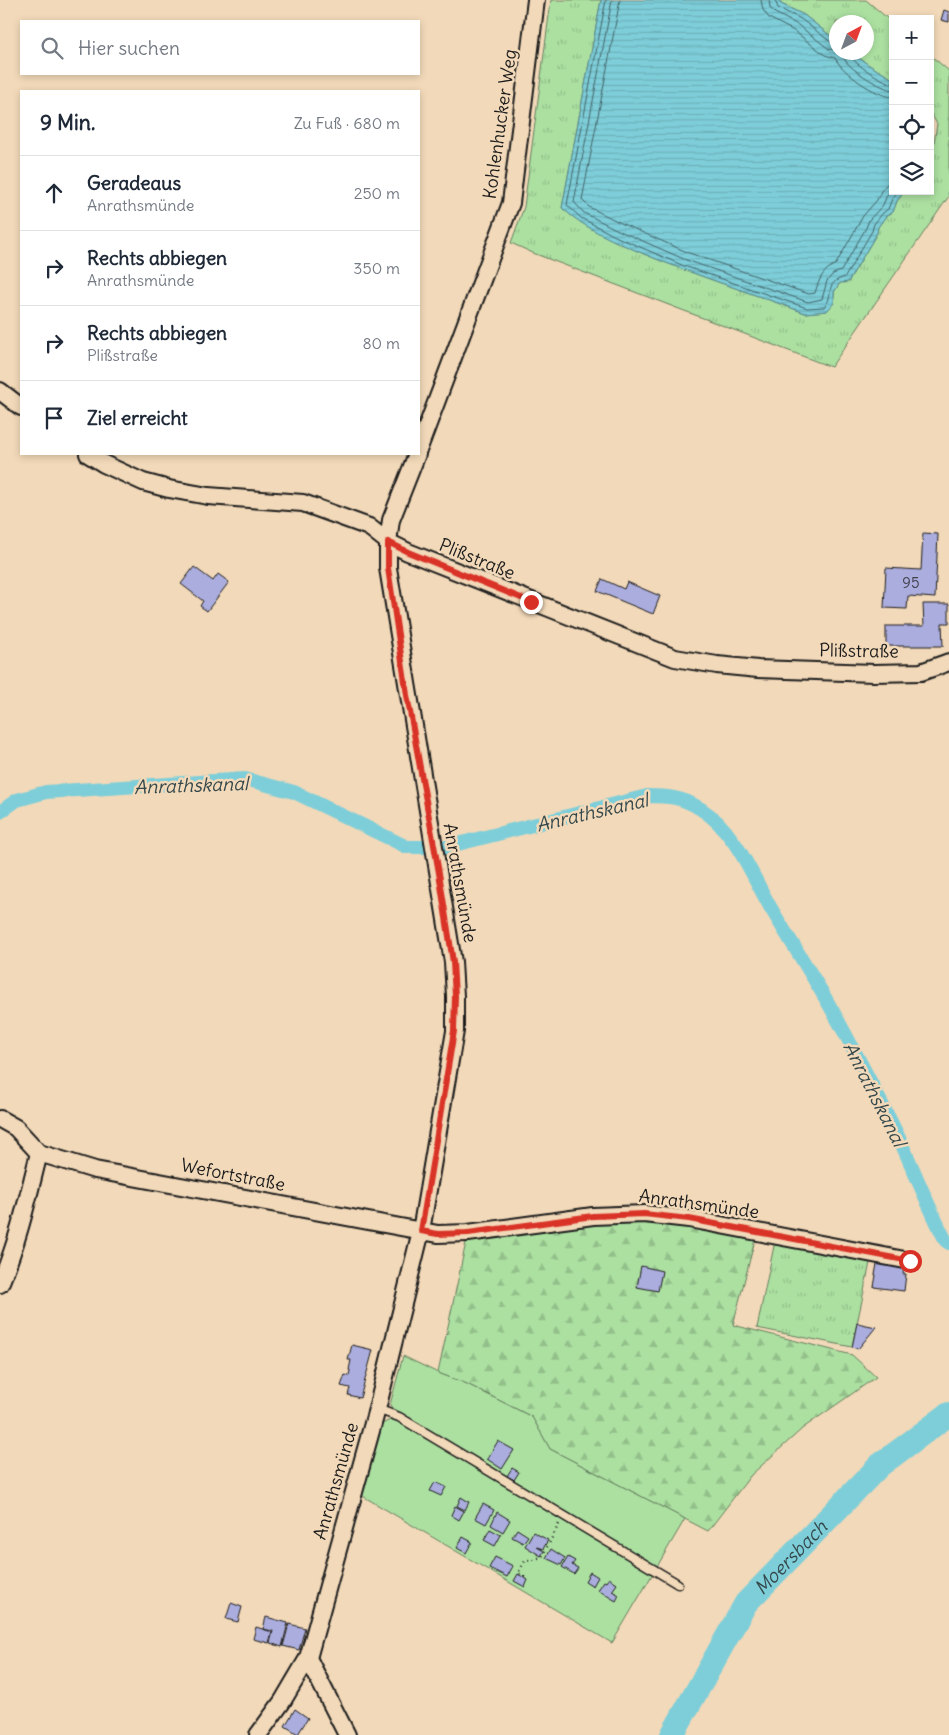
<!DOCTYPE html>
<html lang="de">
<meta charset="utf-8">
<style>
:root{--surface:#fff;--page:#f6f6f7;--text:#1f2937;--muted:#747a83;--line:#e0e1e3}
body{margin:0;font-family:Delius,sans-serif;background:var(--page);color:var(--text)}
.controls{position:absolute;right:15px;top:15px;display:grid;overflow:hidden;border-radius:0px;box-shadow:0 2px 8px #0003}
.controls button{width:45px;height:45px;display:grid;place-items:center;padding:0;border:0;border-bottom:1px solid var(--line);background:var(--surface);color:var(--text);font:25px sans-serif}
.compass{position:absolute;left:829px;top:15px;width:45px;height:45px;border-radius:50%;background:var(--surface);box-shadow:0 2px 8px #0003;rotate:41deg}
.stop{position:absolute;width:15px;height:15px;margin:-11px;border:4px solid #d93025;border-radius:50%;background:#fff}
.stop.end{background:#d93025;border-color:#fff;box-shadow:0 1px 5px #0008}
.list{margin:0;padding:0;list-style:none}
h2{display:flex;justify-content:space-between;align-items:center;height:65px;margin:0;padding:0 20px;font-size:21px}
h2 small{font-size:16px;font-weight:400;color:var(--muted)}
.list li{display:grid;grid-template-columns:32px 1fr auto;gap:15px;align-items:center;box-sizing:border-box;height:75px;padding:0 20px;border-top:1px solid var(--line)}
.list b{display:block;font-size:19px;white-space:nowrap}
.list p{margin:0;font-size:16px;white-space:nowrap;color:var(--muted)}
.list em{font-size:16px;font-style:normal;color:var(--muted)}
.icon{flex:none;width:28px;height:28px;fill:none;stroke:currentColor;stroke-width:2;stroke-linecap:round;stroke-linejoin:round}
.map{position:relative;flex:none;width:949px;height:1735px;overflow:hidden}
.search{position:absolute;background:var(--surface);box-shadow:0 2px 8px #0003;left:20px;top:20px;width:400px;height:55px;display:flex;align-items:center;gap:12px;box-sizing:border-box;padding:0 18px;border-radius:0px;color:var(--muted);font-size:19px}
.panel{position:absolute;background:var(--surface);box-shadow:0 2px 8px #0003;left:20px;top:90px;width:400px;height:365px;border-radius:0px}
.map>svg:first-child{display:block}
.grass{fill:url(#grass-tufts);stroke:#647e5e}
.forest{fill:url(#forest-firs);stroke:#647e5e}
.green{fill:#ace0a1;stroke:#647e5e}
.water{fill:url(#water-rules);stroke:#57878d}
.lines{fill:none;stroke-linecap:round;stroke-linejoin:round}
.shore{stroke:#436368;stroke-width:1}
.canal{stroke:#7eced9;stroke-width:14}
.river{stroke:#7eced9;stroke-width:24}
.building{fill:#abadde;stroke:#1c1c1c}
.lane-casing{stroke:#1c1c1c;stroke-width:11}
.street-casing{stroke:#1c1c1c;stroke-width:20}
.path{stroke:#1c1c1c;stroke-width:2.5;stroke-dasharray:1 4;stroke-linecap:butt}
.lane{stroke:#f2d9b9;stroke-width:8}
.street{stroke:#f2d9b9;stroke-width:16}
.route{stroke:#d93025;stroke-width:6}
.labels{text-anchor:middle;stroke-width:5;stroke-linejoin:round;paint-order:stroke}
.number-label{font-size:15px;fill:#40404c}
.street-label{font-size:18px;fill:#1c1c1c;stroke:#f2d9b9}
.water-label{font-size:19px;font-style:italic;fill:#34484b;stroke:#f2d9b9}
</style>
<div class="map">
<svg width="949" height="1735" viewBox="0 0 949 1735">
<defs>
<pattern id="grass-tufts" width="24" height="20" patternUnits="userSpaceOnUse" patternTransform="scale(1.25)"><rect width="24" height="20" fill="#ace0a1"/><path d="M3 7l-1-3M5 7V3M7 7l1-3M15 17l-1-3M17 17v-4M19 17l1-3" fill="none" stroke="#93c08a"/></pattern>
<pattern id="forest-firs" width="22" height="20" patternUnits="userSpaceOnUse" patternTransform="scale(1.25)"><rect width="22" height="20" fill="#ace0a1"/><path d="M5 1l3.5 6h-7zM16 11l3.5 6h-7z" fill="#93c08a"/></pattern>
<pattern id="water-rules" width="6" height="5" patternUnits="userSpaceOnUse" patternTransform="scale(1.25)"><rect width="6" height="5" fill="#7eced9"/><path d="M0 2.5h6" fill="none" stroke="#6cb0ba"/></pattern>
</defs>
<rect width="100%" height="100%" fill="#f2d9b9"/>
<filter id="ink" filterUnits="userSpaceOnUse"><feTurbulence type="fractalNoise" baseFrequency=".02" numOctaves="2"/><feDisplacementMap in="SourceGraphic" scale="10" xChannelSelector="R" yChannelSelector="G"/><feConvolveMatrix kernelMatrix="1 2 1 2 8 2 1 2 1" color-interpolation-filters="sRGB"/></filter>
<g filter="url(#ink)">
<path class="grass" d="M551 0H601L562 208C586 229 615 241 644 254 697 276 752 293 805 313L827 311 833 303 834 292 840 283 848 282 877 233 878 227 886 216 893 212 897 201 905 191H930V157L932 155 937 124 930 112V55L949 71V196L831 367 533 253 511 243 524 207Z
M779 0H866L893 23V79L869 65 852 53 866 52V22H836V40L804 15 781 4Z
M775 1241 871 1258 852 1347 757 1328Z"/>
<path class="forest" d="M662 1206 758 1228 733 1325 852 1355 876 1377 803 1428 751 1475 708 1531 550 1449 532 1417 467 1384 438 1373 468 1233 607 1208Z"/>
<path class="green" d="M403 1356 438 1373 467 1384 532 1417 550 1449 685 1519 612 1643 361 1495 382 1424 398 1416 390 1405Z"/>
<path class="water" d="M601 0H779L781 4 804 15 836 40V52L852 53 869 65 893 79V191H905L897 201 893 212 886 216 878 227 877 233 848 282 840 283 834 292V303L827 311 805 313C752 293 697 276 644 254 614 241 587 230 562 208Z"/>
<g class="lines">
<path class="shore" d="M606 0 567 205 581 218 617 237 684 266 807 308 824 307C836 294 822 284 845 277L872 231 874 224 883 213 888 209 892 199 898 191
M612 0 574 202 584 213 620 231 686 260 808 302 822 299 827 281 833 274 841 271 866 228 869 220 883 205 887 195 893 188
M620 0 582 200 589 207 623 224 689 253 809 294 815 293C819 279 823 270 836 264L863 216 877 200 881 191 893 177
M761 0 763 10 769 18 794 31 825 55 835 58C843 73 875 96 893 97
M769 0 770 8 775 13 798 25 829 49 836 50
M775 0 778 8 801 19 832 43 836 44
M843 52C843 56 843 57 845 60 851 70 882 89 893 90
M849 52C851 64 878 77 889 83H893"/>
<path class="canal" d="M0 812 17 800 46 792 245 779 294 792 407 847H446L647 796C668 796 682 797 701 809 736 831 752 876 772 910 790 940 809 970 827 1001 849 1039 869 1079 889 1118 910 1158 925 1201 946 1241L949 1243"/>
<path class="river" id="s1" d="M672 1735 746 1603 880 1465 949 1414"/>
</g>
<path class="building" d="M944 10 949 12V22L941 20Z
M923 533 938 534 935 598 908 596 907 609 884 608 886 568 921 570Z
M194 567 213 581 218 574 229 582 207 611 200 606 203 601 181 584Z
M602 579 624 589 627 582 660 596 653 614 597 591Z
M923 604H949V623H942L943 646H886V626H924Z
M877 1264 904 1267 903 1274H906L904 1291 874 1287 876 1275H875Z
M641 1266 662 1271 658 1291 637 1287Z
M857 1323 876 1327 858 1349 852 1347Z
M352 1345 373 1350 360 1398 348 1395 350 1388 341 1386 345 1375 349 1376 350 1370H349L351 1360H348Z
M498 1441 514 1450 502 1469 487 1459Z
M512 1468 519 1472 514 1480 507 1476Z
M435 1482 446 1487 441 1496 430 1491Z
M461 1497 469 1502 465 1510 457 1506Z
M483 1504 494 1510 486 1524 475 1518Z
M455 1506 464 1511 459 1520 451 1515Z
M497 1512 510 1520 503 1532 491 1525Z
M490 1529 501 1535 495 1546 484 1540Z
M517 1529 528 1536 523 1543 512 1537Z
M533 1532 548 1540 543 1549 537 1547 544 1551 541 1556 525 1546Z
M463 1537 472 1542 466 1553 457 1548Z
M551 1549 565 1558 561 1565 546 1558Z
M495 1557 513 1566 507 1577 489 1568Z
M568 1557 575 1561 572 1565 578 1568 574 1574 562 1567Z
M590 1572 598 1577 593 1586 585 1581Z
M518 1574 528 1580 525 1587 514 1581Z
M609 1578 617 1584 612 1591 619 1595 616 1601 598 1590 604 1581 606 1582Z
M231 1603 242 1607 238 1622 226 1619Z
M266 1617 288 1623 282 1647 270 1643 273 1631 263 1629Z
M289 1624 305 1628 299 1650 283 1646Z
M256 1627 272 1632 269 1643 253 1639Z
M295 1709 308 1718 298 1734 285 1726Z"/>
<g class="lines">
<g class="lane-casing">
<path id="lane" d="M377 1409 399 1417 678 1584"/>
</g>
<g class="street-casing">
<path id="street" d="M0 391 21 407
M419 448 511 203 536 0
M88 454 104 464 143 482 169 489 208 496 303 503 369 527 388 542 408 552 675 658 717 665 758 669 874 673 921 672 949 662
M0 1119 16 1128 39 1153
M0 1284C18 1242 28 1197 39 1153L95 1170 438 1234 468 1233 593 1216 644 1214 689 1219 910 1261
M258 1735 282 1702 308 1658
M347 1735 308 1658 377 1409 421 1231 455 1031V996L453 962 388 568V542L391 520 417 454"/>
</g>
<path class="path" d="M524 1577V1576L518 1573 525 1561 542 1557 559 1524"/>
<use href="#lane" class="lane"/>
<use href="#street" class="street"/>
</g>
</g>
<g class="lines" filter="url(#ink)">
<path class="route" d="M531 602 408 552 388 542V568L407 695 439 873 453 962 455 996 454 1031 421 1231 438 1234 468 1233 593 1216 644 1214 689 1219 910 1261"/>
</g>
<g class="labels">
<g class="number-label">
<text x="911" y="588">95</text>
</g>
<g class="street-label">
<text transform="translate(500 124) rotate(-82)" y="6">Kohlenhucker Weg</text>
<text transform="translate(477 559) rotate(22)" y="6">Plißstraße</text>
<text transform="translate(859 651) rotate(1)" y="6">Plißstraße</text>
<text transform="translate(460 883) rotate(80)" y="6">Anrathsmünde</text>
<text transform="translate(233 1175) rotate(11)" y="6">Wefortstraße</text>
<text transform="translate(699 1204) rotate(8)" y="6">Anrathsmünde</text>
<text transform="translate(336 1481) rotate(-74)" y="6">Anrathsmünde</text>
</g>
<g class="water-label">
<text transform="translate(191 785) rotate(-2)" y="7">Anrathskanal</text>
<text transform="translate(592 812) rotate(-13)" y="7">Anrathskanal</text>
<text transform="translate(875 1094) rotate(63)" y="7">Anrathskanal</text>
<text dy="7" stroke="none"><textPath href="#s1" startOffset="215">Moersbach</textPath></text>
</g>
</g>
</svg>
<div class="controls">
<button>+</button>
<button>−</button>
<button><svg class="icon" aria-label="locate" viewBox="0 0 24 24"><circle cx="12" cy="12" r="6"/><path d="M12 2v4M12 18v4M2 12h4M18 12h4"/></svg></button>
<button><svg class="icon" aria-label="layers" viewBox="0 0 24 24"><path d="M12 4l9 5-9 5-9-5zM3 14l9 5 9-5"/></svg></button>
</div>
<svg class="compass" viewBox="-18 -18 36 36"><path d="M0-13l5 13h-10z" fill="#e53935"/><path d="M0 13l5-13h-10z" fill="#747a83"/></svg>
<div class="stop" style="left:910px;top:1261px"></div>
<div class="stop end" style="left:531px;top:602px"></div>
<div class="search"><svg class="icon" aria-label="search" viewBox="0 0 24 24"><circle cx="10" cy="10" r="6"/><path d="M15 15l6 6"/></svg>Hier suchen</div>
<section class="panel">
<h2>9 Min.<small>Zu Fuß · 680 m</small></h2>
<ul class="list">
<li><svg class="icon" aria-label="ahead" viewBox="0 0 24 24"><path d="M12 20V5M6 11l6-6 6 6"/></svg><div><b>Geradeaus</b><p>Anrathsmünde</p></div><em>250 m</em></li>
<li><svg class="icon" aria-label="right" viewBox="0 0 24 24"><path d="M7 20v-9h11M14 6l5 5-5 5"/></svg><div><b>Rechts abbiegen</b><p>Anrathsmünde</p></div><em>350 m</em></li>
<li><svg class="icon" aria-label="right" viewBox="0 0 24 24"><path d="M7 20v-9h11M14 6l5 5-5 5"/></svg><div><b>Rechts abbiegen</b><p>Plißstraße</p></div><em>80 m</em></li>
<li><svg class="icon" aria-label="arrive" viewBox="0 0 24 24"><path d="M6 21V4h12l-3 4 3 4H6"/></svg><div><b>Ziel erreicht</b></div></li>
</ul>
</section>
</div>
